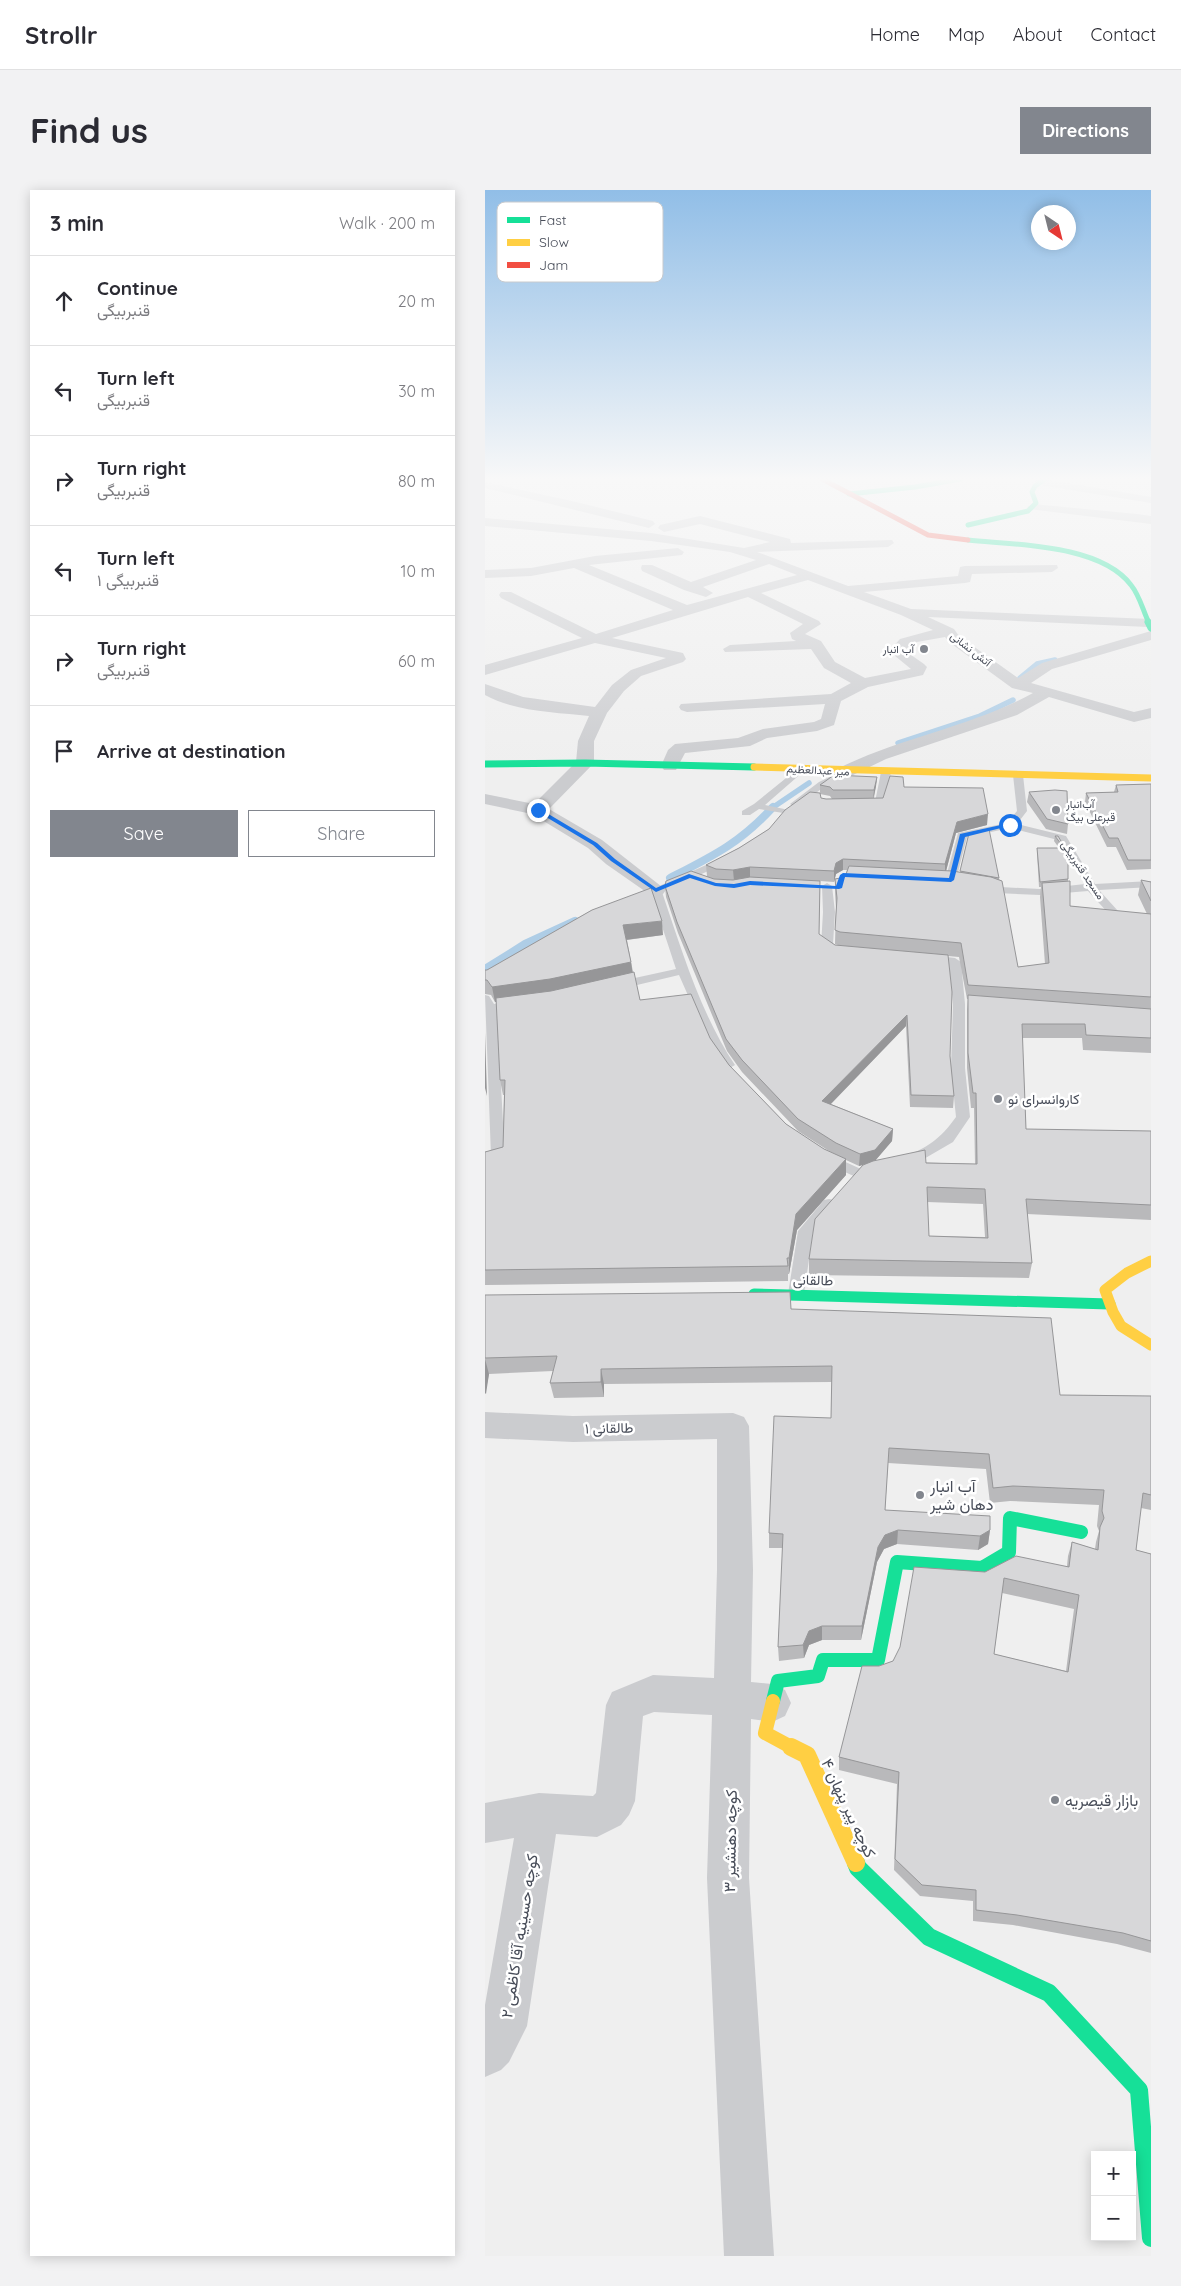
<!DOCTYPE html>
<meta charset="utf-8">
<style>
:root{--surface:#fff;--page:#f2f2f3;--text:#2b2b33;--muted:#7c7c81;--line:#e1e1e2;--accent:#82868e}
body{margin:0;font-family:Quicksand,Vazirmatn,sans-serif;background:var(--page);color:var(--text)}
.controls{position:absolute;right:15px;bottom:15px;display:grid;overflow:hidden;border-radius:0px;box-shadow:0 2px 12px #0003}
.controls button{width:45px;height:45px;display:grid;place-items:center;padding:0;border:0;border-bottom:1px solid var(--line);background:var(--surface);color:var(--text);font:25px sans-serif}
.compass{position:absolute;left:546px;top:15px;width:45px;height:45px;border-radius:50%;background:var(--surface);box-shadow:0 2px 12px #0003;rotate:145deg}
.stop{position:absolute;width:15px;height:15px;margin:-11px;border:4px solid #1a73e8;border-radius:50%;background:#fff}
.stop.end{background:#1a73e8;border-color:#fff;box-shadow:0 1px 5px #0008}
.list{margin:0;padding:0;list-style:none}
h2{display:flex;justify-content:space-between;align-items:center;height:65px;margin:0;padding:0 20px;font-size:21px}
h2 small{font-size:16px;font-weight:400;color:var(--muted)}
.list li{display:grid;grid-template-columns:32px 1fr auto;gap:15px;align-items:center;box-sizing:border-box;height:90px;padding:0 20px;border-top:1px solid var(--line)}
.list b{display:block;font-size:19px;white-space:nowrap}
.list p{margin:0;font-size:16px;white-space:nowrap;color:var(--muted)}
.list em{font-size:16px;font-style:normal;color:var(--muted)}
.actions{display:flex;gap:10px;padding:15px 20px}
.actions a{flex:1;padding:11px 0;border:1px solid var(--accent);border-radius:0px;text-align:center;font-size:18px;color:var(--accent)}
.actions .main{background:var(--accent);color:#fff}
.icon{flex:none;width:28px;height:28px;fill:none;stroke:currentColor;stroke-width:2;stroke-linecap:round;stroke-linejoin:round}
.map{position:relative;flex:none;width:666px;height:2066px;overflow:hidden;border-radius:0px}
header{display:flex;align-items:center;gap:30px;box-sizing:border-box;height:70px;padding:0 25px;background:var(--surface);border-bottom:1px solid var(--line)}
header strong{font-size:24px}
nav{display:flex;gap:28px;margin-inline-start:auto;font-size:18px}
.intro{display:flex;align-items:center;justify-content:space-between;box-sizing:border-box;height:120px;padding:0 30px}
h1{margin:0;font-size:35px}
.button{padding:12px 22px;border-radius:0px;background:var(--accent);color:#fff;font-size:18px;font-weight:700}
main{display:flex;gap:30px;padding:0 30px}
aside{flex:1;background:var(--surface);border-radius:0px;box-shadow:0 2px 12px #0003}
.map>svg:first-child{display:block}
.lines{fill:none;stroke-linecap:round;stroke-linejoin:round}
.stream-far1{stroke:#aecde6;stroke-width:5.5}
.stream{stroke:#aecde6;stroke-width:8}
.lane{fill:#cbcccf;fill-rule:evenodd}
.street{fill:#cbcccf;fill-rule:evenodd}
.fast-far4{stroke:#16e098;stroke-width:5}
.fast-far3{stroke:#16e098;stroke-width:7}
.fast-far2{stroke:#16e098;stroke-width:11}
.fast-far1{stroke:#16e098;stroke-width:14}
.fast{stroke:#16e098;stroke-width:18}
.slow-far3{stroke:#ffcf43;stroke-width:7}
.slow-far2{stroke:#ffcf43;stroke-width:11}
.slow-far1{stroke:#ffcf43;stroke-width:14}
.slow{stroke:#ffcf43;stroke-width:18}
.jam{stroke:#f24e42;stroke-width:5}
.wall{fill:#b9b9bb;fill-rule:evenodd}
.shaded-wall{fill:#969698}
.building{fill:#d7d7d9;stroke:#969698;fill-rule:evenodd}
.route{fill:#1a73e8}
.poi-dot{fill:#82868e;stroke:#fff;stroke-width:2}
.labels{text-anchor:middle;stroke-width:5;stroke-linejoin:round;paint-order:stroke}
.far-poi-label{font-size:11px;fill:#484d59;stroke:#fff;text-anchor:end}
.far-street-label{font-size:11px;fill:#484d59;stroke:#fff}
.poi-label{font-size:14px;fill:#484d59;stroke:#fff;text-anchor:start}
.street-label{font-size:14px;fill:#484d59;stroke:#fff}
.near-poi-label{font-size:16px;fill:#484d59;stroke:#fff;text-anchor:start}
.near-street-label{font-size:16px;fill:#484d59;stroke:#fff}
.key{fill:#fff;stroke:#c8cacd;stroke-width:1}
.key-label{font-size:14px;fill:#484d59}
</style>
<header>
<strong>Strollr</strong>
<nav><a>Home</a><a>Map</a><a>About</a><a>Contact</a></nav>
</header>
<div class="intro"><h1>Find us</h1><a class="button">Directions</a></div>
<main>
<aside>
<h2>3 min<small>Walk · 200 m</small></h2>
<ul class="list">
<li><svg class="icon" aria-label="ahead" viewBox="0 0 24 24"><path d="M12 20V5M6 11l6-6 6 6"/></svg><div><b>Continue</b><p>قنبربیگی</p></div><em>20 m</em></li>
<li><svg class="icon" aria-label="left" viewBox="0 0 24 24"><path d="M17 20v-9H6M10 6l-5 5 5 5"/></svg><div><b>Turn left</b><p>قنبربیگی</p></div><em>30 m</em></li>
<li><svg class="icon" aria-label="right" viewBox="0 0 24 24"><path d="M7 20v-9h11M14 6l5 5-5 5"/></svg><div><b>Turn right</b><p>قنبربیگی</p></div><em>80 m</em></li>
<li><svg class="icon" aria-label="left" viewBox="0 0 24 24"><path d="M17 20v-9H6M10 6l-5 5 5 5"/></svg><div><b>Turn left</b><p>قنبربیگی ۱</p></div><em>10 m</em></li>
<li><svg class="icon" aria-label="right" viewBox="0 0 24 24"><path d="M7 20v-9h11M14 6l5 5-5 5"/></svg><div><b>Turn right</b><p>قنبربیگی</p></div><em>60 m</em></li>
<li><svg class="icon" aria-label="arrive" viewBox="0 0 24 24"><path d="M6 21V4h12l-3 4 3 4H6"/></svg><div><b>Arrive at destination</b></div></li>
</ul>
<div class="actions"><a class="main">Save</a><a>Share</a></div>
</aside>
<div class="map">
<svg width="666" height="2066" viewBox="0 0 666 2066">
<rect width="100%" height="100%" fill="#efefef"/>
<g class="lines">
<path class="stream-far1" d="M535 488 552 474 570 470
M413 553 495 526 528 510
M287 618 324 593"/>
<path class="stream" d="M185 688C228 666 255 653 288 617
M0 779 40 754 90 731"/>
<path class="lane" d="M316 576 321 579 319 581 280 615 304 620V624L274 619 265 625H257V621L269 614Z
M401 579 406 582 399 615 394 618 377 617V613L390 612 396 582Z
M533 582 538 585 542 621 532 634 581 646 610 694 666 691V697L614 700 633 721 666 730V737L625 725 603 701 555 705 511 703 505 699 496 697 495 695 500 692 513 694 515 697 555 699 600 694 573 650 525 638 482 647 471 690 466 693 451 692V688L461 687 473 643 522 633 532 621 528 585Z
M353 583 358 586 356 588 340 596 314 616 310 617 305 614 334 592Z
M239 667 244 670 243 672 177 702C196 758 216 825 250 875L243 879 238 878 228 862 194 785 131 800 125 796 127 793 191 779 167 706 160 708 154 705Z
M342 693 347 696 350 722 348 754 360 761 354 765 336 756 338 722 337 696Z
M444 765 470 768 476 772 480 814V878L485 927 468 952 437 970 421 975 416 973 414 970 416 967C441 960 456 948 471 927L466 878 468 814 464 775 440 772 438 769 440 766Z
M0 805 4 806 9 814 32 810 38 814 36 817 12 821 20 970 18 973 0 976V966H6Z
M343 964 378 980 380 983 378 986 373 988 338 972 336 969 338 966Z
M344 1009 349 1010 351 1014 328 1042 319 1104 317 1108 311 1110 305 1108 303 1104 313 1041 339 1010Z"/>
<path class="street" d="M559 289 666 307V313L555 295 549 292 551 290Z
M0 292 91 312 168 331 170 334 164 338 0 298Z
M548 314 652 324 666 326V334L544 319 542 317Z
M215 326 305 349 306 353 407 350 409 353 403 357 272 362 363 396 473 386 475 377 480 376 572 375 573 378 567 382 487 384 485 392 480 393 379 402 426 419 666 429V437H663L443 427 469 439 474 446 533 488 557 473 666 441V450L567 479 546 493 649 522 666 518V528L649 532 564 507 532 525 401 569 368 585H356L353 581 356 577C418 547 488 536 548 503L527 498 464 452 460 447 432 452 419 460 439 474 442 477 438 485 383 497 356 511 349 535 332 541 282 548 265 556 200 563 191 580H179L176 576 183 560 190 554 253 548 278 539 329 532 336 529 340 514 202 522 196 520 194 517 196 514 346 504 366 493 339 478 326 459 240 462 238 459 245 455 311 451 307 449 305 443 318 434 263 407 127 448 198 463 201 469 198 472 156 486 139 501 122 523 109 551V573L64 619 117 650 181 700 178 704 171 706 164 704 121 674 103 658 47 624 0 614V604L49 614 91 572 93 551 104 526C71 522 31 522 0 505V494L38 507 110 517 127 495 146 480 181 468 110 453 0 485V475L97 448 16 408 14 405 16 402H26L111 444 188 420 89 378 46 386 0 388V380L46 378 110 366 193 358 199 362 197 365 104 375 202 415 312 385 284 374 218 397 228 403 221 407 199 400 157 381 156 378 157 375H167L206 392 271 370 245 362 166 351 0 336V328L166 343 259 358 285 352 215 334 179 342 173 338 175 335ZM323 390 416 425 448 440 415 449 404 461 426 479 380 488 350 472 336 451 320 444 336 434 334 431 276 403Z
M0 1222 88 1226 248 1223 259 1227 264 1236 268 1380 266 1492 287 1494 300 1500 306 1513 300 1526 287 1532 266 1529 264 1688 289 2066H239L222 1688 227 1525 169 1522 158 1526 150 1611 144 1625 136 1635 112 1647 71 1644 42 1836 24 1872 16 1880 0 1887V1815L29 1648 0 1653V1613L54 1603 108 1606 111 1603 121 1515 127 1502 168 1485 229 1488 232 1380V1249L88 1252 0 1248Z"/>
<path class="fast-far4" d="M364 304 430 297 476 289
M483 335 543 321 551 313 547 302 550 296 560 289
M483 350C530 355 615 354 646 395 655 406 658 421 664 433"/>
<path class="fast-far3" d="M663 432 666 438
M0 574 100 573 269 577"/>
<path class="fast-far2" d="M269 1104 625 1114"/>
<path class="fast-far1" d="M288 1511 293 1491 333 1486 338 1470H393L412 1372 497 1378 524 1362 525 1328 596 1342"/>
<path class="fast" d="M371 1673 373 1678 444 1747 564 1803 654 1900 666 2048"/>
<path class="slow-far3" d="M269 577 666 588"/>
<path class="slow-far2" d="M666 1071 642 1083 620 1100 628 1122 636 1136 666 1155"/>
<path class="slow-far1" d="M288 1511 280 1543 308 1558"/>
<path class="slow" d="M306 1557 322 1565 371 1673"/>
<path class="jam" d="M337 289 443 345 483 350"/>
</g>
<path class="wall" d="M392 587 391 596 389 608H398L419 597 502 635 471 643 461 681 475 682 484 643 514 688 533 777 560 774 555 707 556 697H554L552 663V658H574L569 651 570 646 583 663V691L585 716 662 724 653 705 656 690 666 692V863L598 860 597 848H537L541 939 666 941V1030L542 1024 547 1073 544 1088 324 1085V1069L381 974 374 976 361 970V985L312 1040 304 1084H303V1091L0 1095V962L18 957 19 905H18L15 890 11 812H10L6 805 0 804V780H2L107 720 178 745 142 750 148 782 155 810 225 848 244 875 301 934 339 959 347 963 313 941 257 882 242 861 193 743 181 707 180 696 222 686 221 675 254 658 284 639 335 603V595ZM335 604 345 606 347 609H341L336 608ZM358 680H362L360 687 350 689V703L351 718 350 754 353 755H350L334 745 335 691 349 692 351 684ZM463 766 474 767 482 809H483L482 820V878L486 918H489L490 974 390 971 407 951 408 939 346 914 421 836 425 917 468 918 469 906 465 866ZM442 1012 498 1014 500 1047 444 1046Z
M666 594V679L642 680 631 657H622L600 612 601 603 629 602 631 595Z
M544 602 583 634 582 644 561 639 542 612Z
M0 1105 306 1119 575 1205 666 1206V1320L656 1318 651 1360 666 1364V1763L632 1754 528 1735 488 1731V1711L435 1706 409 1680 412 1594 354 1580V1567L394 1476 408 1471 500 1382 582 1376 583 1366 587 1352 610 1359 611 1352 614 1341 612 1336 614 1315 525 1311 505 1313 501 1279 403 1273 400 1320 505 1340 503 1354 493 1360 412 1354 399 1359 392 1372 376 1450H337L324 1455 319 1468 294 1471 293 1457 298 1358H284V1343L346 1228 347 1192 119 1194V1207L69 1208 65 1193 68 1181 4 1184 0 1204ZM517 1403 589 1419 581 1481 509 1464Z"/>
<path class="shaded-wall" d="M392 587 391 596 388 610 389 600Z
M503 624 502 635 471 643 460 685V674L472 632Z
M358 669V680L351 684 349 692V681L351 673Z
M265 677V688L249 691 248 680Z
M177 731 178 745 140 750 138 735Z
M146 772 148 786 68 804 10 812 7 797Z
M422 825 421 836 337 923V911Z
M0 843 2 906 0 898Z
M408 939 407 951 389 972 374 976 375 964Z
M361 969V985L312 1040 304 1084V1068L311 1024Z
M0 1169 4 1184 1 1204 0 1203Z
M116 1179 119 1194V1207L116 1192Z
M413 1340 412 1354 399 1359 392 1372 376 1450 377 1436 393 1357 400 1345Z
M505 1340 503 1354 493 1360 495 1346Z
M337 1436V1450L324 1455 319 1468 318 1455 324 1441Z"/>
<path class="building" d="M349 585 392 587 389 600H348L345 597 335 595Z
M405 586 418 587 419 597 498 598 503 624 472 632 460 674 358 669 351 673 349 681 265 677 248 680 231 679 221 675 254 658 284 639 300 620 325 602 335 603 336 608 341 609 398 608Z
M666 594V670H643L633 648H624L601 603 633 602 631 595Z
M570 600 582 601 583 634 562 629 544 602Z
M504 639 514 688 475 681 484 643Z
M570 646H573L583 663V689L555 692 552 658H579Z
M364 676 467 681 506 687 517 691 533 777 564 773 557 693 585 691V716L666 724V807L483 795 476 753 355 742 350 740 352 708 350 689 360 687Z
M206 681 229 689 248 690 265 687 335 691 334 744 350 755 463 765 467 802 465 866 469 906 426 905 422 825 337 911 408 939 390 960 375 964 351 953 313 929 257 870 241 849 192 732 180 696 181 691Z
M656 690 666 692V711Z
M166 698 177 731 138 735 146 772 65 789 7 797 2 790H0V780H2L107 720Z
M149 782 155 810 206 804 225 848 244 875 301 934 339 959 361 969 311 1024 304 1068H302L303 1076 0 1080V962L18 957 20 890H15L11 808 66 801Z
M483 805 666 819V848L601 845 600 834H537L541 939 666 941V1015L541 1009 547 1073 324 1069 330 1029 378 975 388 971 440 960 441 973 492 974 491 903H488L483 863ZM442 997 500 999 503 1048 444 1046Z
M305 1102 306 1119 566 1128 575 1205 666 1206V1305L658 1303 651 1360 666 1364V1751L638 1743 532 1725 491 1720V1700L437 1695 410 1669 414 1582 354 1567 377 1476H394L408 1471 415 1457 429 1377 500 1382 531 1366 584 1377 587 1352 613 1360 615 1337 619 1328 617 1321 619 1300 528 1296 508 1298 504 1264 404 1258 400 1320 505 1326V1340L495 1346 413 1340 400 1345 393 1357 377 1436H337L324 1441 318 1455 293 1457 298 1344 284 1343 289 1226 346 1228 347 1176 116 1179V1192L65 1193 72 1166 0 1168V1105ZM519 1388 594 1405 583 1482 509 1464Z"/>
<linearGradient id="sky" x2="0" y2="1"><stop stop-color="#91bee7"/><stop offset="0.5" stop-color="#f8f8f8"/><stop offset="1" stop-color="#f8f8f8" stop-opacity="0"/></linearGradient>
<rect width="666" height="578" fill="url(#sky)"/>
<path class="route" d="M51 619H55L112 653 130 669 171 698 204 684 231 693 249 694 265 691 351 696 355 685 358 683 464 688 475 644 525 633 528 635 480 647 469 690 466 692 360 687 357 698 354 699 265 695 249 698 230 696 205 688 171 702 126 671 108 655 51 621Z"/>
<g class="poi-dot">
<circle cx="439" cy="459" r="5"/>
<circle cx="571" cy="620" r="5"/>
<circle cx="513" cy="909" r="5"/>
<circle cx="435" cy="1305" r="5"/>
<circle cx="570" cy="1610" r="5"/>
</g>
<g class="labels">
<g class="far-poi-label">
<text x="429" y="463">آب انبار</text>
<text x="581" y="618" text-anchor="start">آب‌انبار<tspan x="581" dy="13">قبرعلی بیگ</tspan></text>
</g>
<g class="far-street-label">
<text transform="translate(486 459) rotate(38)" y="4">آتش نشانی</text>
<text transform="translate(333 580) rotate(3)" y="4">میر عبدالعظیم</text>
<text transform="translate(598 680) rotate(56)" y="4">مسجد قنبربیگی</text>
</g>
<g class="poi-label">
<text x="523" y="914">کاروانسرای نو</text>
</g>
<g class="street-label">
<text transform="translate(328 1090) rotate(1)" y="5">طالقانی</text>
<text transform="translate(124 1238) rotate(-1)" y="5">طالقانی ۱</text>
</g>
<g class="near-poi-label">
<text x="445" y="1302">آب انبار<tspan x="445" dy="18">دهان شیر</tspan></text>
<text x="580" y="1616">بازار قیصریه</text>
</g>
<g class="near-street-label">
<text transform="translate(364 1618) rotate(65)" y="6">کوچه پیر پنهان ۴</text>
<text transform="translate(245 1651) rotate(-89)" y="6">کوچه دهنشیر ۳</text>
<text transform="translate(34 1746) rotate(-81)" y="6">کوچه حسینیه آقا کاظمی ۲</text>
</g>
</g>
<rect x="12" y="12" width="166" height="80" rx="8" class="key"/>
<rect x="22" y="27" width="23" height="6" fill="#16e098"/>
<rect x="22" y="49" width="23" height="7" fill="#ffcf43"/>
<rect x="22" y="72" width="23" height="6" fill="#f24e42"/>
<g class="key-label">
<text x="54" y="35">Fast</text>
<text x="54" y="57">Slow</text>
<text x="54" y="80">Jam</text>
</g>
</svg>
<div class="controls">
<button>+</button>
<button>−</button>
</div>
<svg class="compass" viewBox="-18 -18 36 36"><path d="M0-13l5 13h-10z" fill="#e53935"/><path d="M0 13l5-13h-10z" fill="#7c7c81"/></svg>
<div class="stop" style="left:525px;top:635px"></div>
<div class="stop end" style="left:53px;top:620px"></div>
</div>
</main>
